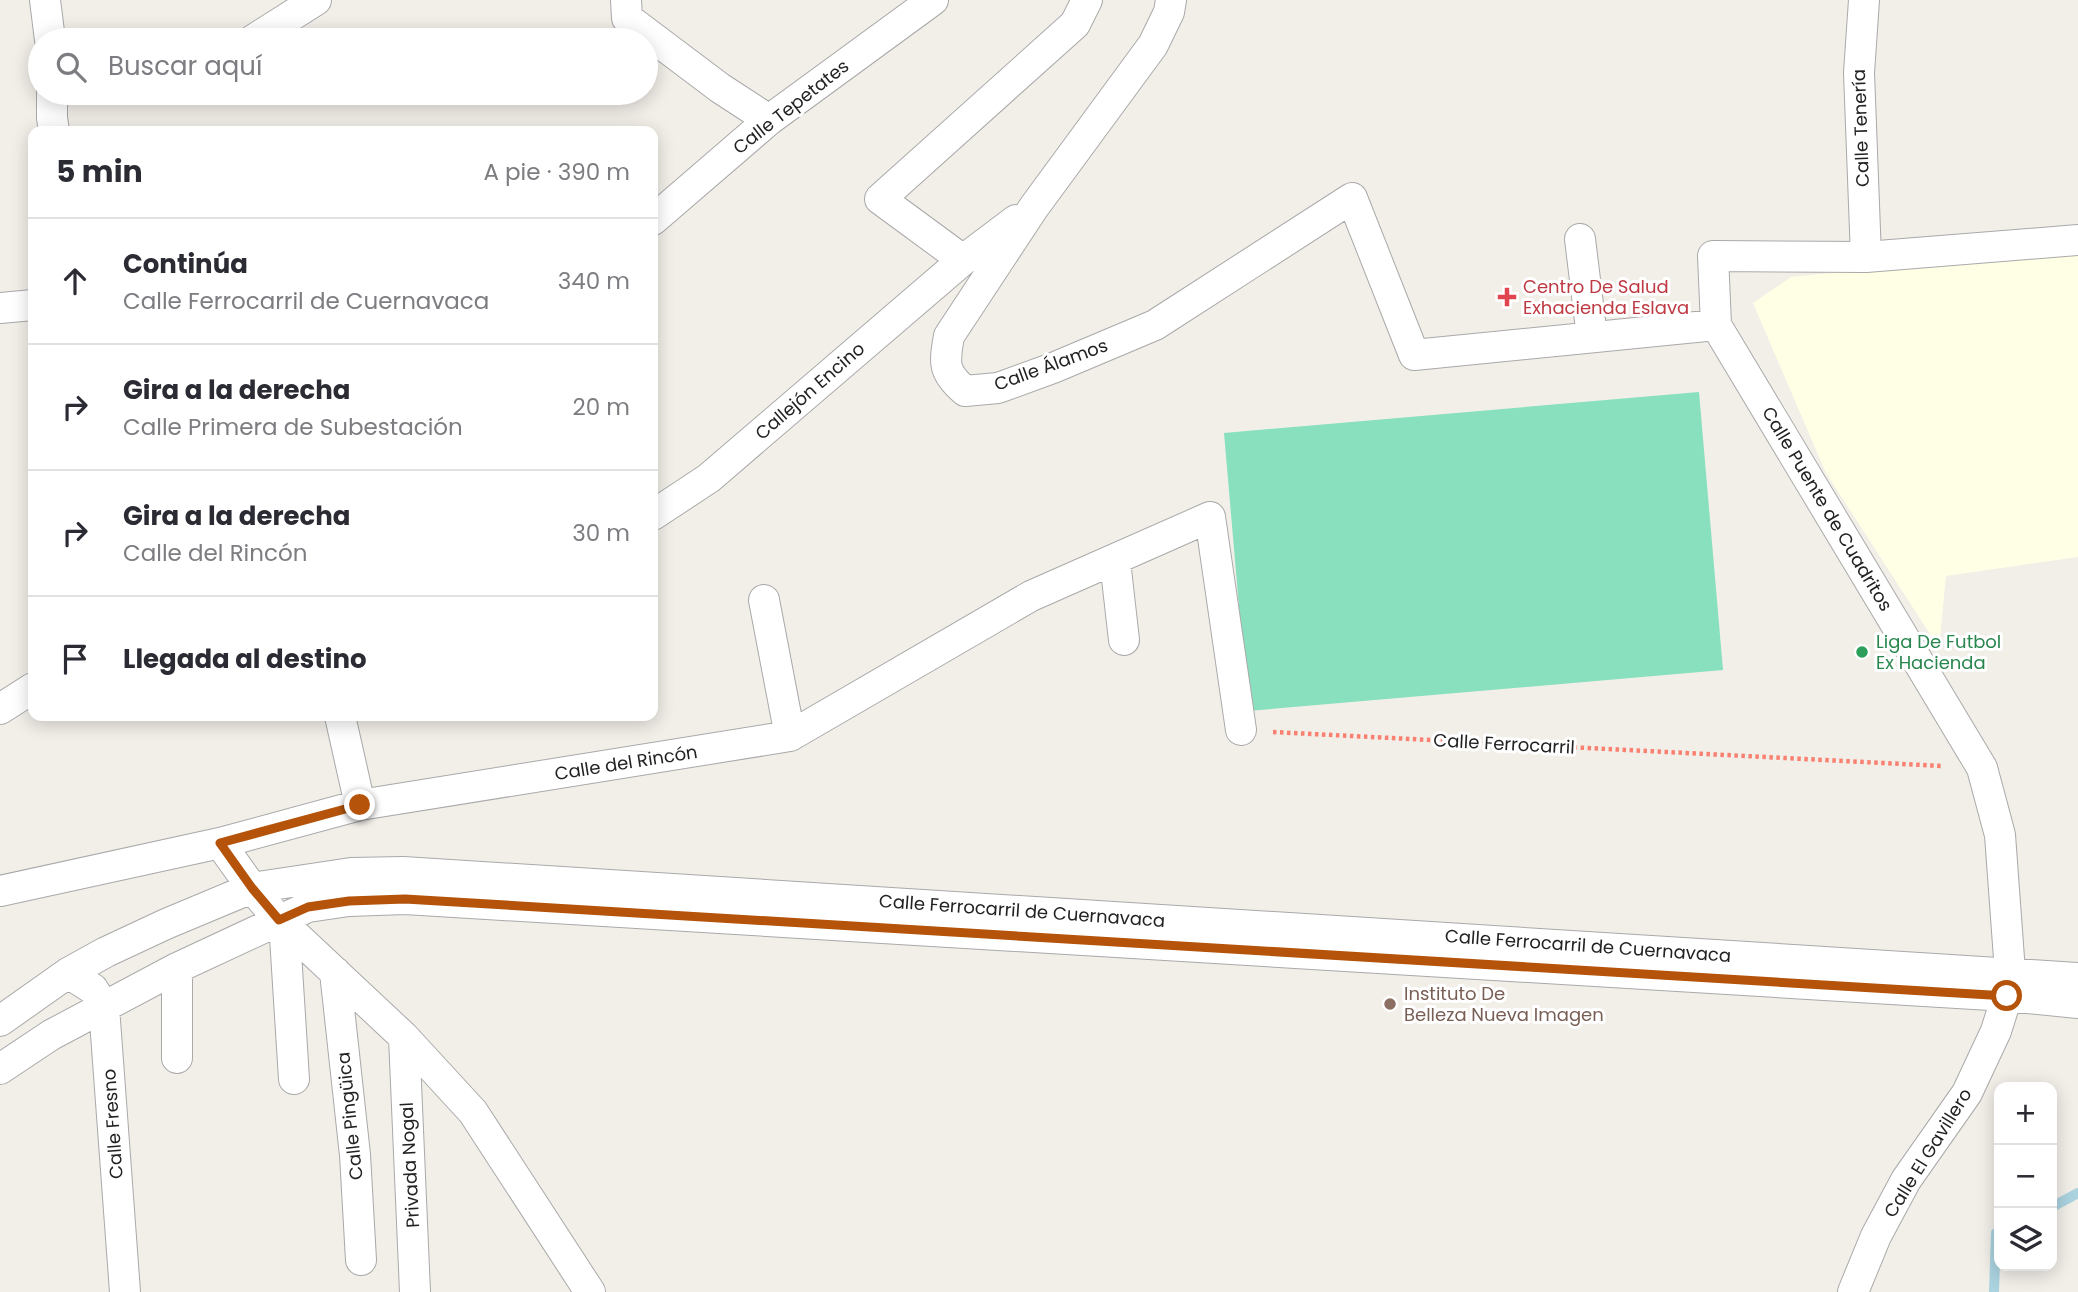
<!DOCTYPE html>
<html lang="es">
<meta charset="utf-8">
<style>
:root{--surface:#fff;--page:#f2f2f3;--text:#2b2b33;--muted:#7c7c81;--line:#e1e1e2}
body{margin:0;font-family:Poppins,sans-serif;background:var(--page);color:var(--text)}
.controls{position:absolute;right:21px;bottom:21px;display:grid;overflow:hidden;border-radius:14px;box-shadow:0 4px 18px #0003}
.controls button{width:63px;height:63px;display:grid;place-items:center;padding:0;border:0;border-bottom:2px solid var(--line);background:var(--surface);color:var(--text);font:35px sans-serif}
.stop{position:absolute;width:21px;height:21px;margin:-16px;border:5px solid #b45309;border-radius:50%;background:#fff}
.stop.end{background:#b45309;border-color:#fff;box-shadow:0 2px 7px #0008}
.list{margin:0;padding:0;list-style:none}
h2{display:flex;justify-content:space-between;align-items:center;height:91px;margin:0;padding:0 28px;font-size:30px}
h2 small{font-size:23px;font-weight:400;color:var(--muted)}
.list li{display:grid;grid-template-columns:46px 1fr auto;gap:21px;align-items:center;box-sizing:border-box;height:126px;padding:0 28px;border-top:2px solid var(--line)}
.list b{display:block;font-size:26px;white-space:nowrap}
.list p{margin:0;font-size:23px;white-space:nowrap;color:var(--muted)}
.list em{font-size:23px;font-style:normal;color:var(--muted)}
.icon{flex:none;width:38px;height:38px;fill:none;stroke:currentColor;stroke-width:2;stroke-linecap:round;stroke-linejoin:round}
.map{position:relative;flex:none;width:2078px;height:1292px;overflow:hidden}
.search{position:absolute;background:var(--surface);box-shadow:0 4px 18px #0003;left:28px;top:28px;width:630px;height:77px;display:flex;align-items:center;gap:18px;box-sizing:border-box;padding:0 24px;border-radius:38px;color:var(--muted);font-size:26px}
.panel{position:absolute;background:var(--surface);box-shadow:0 4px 18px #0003;left:28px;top:126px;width:630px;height:595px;border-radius:14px}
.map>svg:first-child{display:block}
.education{fill:#ffffe5}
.pitch{fill:#88e0be}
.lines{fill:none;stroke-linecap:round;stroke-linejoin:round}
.stream{stroke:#aad3df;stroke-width:10}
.street-casing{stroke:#a9a9a9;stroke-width:32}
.path{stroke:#fa8072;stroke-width:4.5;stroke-dasharray:3.5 3.5;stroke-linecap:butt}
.street{stroke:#fff;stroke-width:30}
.route{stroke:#b45309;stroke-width:9}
.health-dot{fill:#e0444e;stroke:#fff;stroke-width:2.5}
.leisure-dot{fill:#2e9e5b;stroke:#fff;stroke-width:2.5}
.education-dot{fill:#8d6e63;stroke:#fff;stroke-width:2.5}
.labels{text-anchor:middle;stroke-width:6;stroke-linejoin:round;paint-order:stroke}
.street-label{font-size:18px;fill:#222;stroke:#fff}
.health-label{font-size:18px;fill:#be3a42;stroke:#fff;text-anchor:start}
.leisure-label{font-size:18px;fill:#27864d;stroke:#fff;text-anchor:start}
.education-label{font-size:18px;fill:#785e54;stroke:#fff;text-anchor:start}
</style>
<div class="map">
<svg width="2078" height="1292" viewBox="0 0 2078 1292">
<rect width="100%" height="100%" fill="#f2efe9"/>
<path class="education" d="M2078 248V557L1946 576 1939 648 1826 473 1753 303 1791 277Z"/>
<path class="pitch" d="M1699 392 1723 670 1248 711 1224 433Z"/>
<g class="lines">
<path class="stream" d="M2052 1207 2078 1193
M1994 1292 1996 1233 1999 1232"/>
<g class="street-casing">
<path id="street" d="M45 0 50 40
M626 0 627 18 720 88 769 120
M1171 0 1169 12 1153 45 1034 207 949 336C944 364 943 372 965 391L998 388 1053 368 1155 325 1352 198 1414 355 1716 325
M1864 0 1859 73 1866 257
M253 40 316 0
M52 93V118L54 131
M653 220 769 120 933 0
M1580 239 1592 337
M963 260 880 199 1075 24 1087 0
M0 308 33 305
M653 515 709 478 963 260 1016 220
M1115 561 1124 640
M764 600 790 736
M0 709 33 688
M340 716 360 805
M220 843 252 888 279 920 404 1037 473 1112 590 1292
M0 891 220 843 360 805 790 736 1031 596 1210 517 1241 730
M284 921 294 1079
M177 968V1058
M335 972 355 1155 361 1260
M68 973 93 989 104 1007 125 1292
M0 1021 68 973 106 952 166 924 252 888 351 873 403 872 2078 978
M404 1037 415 1292
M0 1069 51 1035 177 968 308 907 349 901 405 899 2007 996 2078 1003
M1853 1292 1876 1236 1906 1180 1967 1093 1996 1031 2007 996 2010 972 2000 835 1982 768 1716 325 1713 256 1866 257 2078 240"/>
</g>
<path class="path" d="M1273 732 1942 766"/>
<use href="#street" class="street"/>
</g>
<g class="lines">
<path class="route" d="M360 805 220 843 252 888 279 920 308 907 349 901 405 899 2007 996"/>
</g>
<path class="health-dot" d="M1503.5 286.5h7v7h7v7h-7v7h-7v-7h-7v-7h7z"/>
<circle class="leisure-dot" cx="1862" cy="652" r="7"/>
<circle class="education-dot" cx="1390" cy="1004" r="7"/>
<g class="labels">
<g class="street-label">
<text transform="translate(791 107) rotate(-38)" y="6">Calle Tepetates</text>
<text transform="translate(1861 128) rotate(-92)" y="6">Calle Tenería</text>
<text transform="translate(1051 365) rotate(-20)" y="6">Calle Álamos</text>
<text transform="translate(810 391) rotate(-41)" y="6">Callejón Encino</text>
<text transform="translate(1827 509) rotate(59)" y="6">Calle Puente de Cuadritos</text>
<text transform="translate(1504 744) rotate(3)" y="6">Calle Ferrocarril</text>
<text transform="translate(626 763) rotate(-9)" y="6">Calle del Rincón</text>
<text transform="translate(1022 911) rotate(4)" y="6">Calle Ferrocarril de Cuernavaca</text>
<text transform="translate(1588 946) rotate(4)" y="6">Calle Ferrocarril de Cuernavaca</text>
<text transform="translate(350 1116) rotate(-96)" y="6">Calle Pingüica</text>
<text transform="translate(113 1124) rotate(-94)" y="6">Calle Fresno</text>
<text transform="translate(1928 1153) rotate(-58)" y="6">Calle El Gavillero</text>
<text transform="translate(410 1165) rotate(-93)" y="6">Privada Nogal</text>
</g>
<g class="health-label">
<text x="1523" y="293">Centro De Salud<tspan x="1523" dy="21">Exhacienda Eslava</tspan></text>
</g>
<g class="leisure-label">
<text x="1876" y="648">Liga De Futbol<tspan x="1876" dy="21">Ex Hacienda</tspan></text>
</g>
<g class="education-label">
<text x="1404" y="1000">Instituto De<tspan x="1404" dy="21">Belleza Nueva Imagen</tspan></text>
</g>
</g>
</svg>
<div class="controls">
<button>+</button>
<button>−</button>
<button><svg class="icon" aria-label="layers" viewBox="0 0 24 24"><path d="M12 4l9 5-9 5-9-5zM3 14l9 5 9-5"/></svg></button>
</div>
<div class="stop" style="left:2007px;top:996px"></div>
<div class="stop end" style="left:360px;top:805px"></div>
<div class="search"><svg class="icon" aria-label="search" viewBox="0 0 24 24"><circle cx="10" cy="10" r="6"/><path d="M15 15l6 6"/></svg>Buscar aquí</div>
<section class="panel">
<h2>5 min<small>A pie · 390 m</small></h2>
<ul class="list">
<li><svg class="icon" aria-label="ahead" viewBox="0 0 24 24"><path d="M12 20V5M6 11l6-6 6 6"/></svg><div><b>Continúa</b><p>Calle Ferrocarril de Cuernavaca</p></div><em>340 m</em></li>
<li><svg class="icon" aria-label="right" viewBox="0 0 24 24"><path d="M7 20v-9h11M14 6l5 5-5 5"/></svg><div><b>Gira a la derecha</b><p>Calle Primera de Subestación</p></div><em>20 m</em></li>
<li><svg class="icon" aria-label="right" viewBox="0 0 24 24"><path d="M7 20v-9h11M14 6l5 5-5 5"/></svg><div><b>Gira a la derecha</b><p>Calle del Rincón</p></div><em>30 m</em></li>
<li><svg class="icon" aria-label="arrive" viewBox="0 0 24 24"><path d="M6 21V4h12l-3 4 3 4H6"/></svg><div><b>Llegada al destino</b></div></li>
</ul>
</section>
</div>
